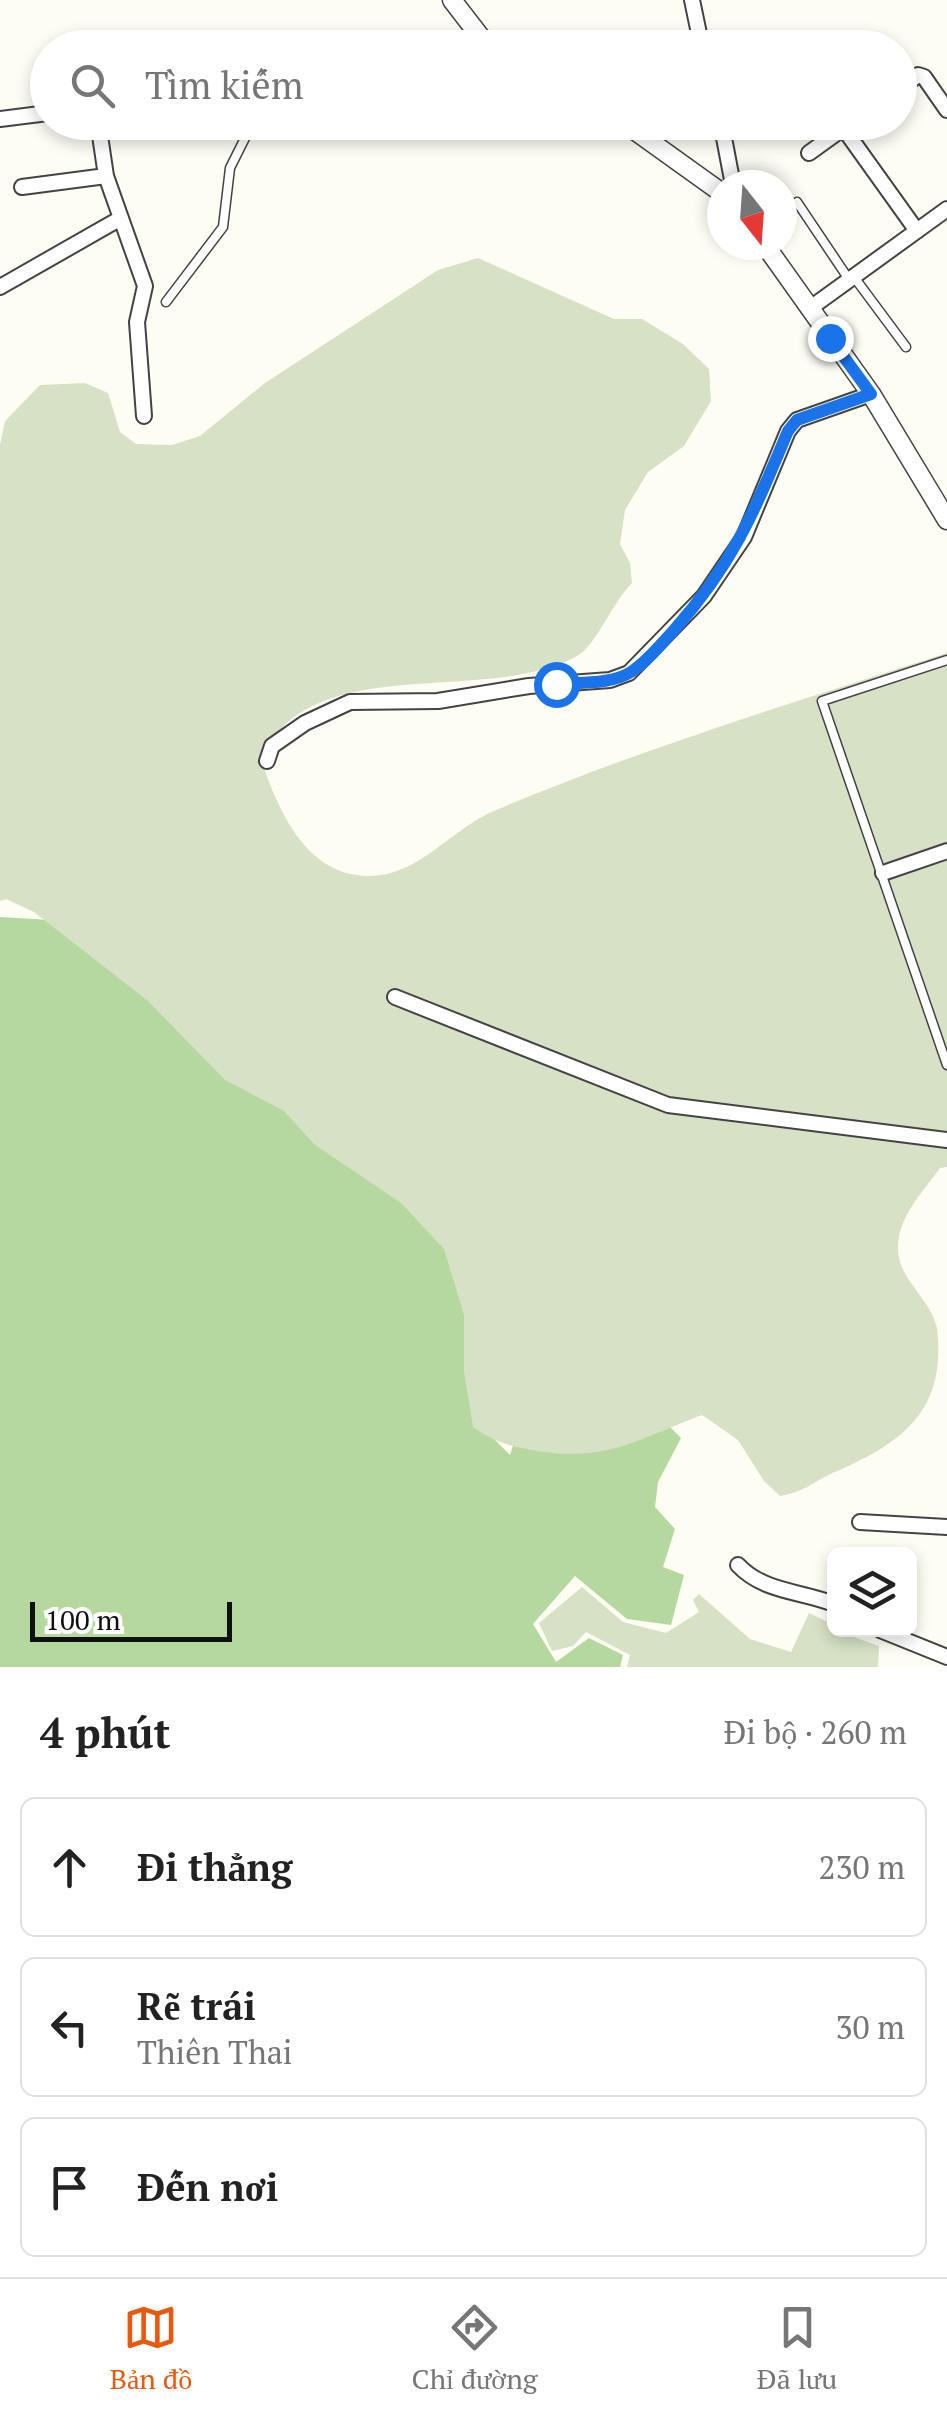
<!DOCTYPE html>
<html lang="vi">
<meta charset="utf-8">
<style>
:root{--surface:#fff;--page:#f6f6f6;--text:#222;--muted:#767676;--line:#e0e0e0;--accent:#ea580c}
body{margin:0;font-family:"PT Serif",serif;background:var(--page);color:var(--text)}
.controls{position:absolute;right:30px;bottom:30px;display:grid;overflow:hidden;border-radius:15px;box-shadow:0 5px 15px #0003}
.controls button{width:90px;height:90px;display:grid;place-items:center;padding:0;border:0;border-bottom:2px solid var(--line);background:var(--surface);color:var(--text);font:50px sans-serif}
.compass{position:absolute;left:707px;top:170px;width:90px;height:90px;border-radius:50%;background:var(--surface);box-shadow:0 5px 15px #0003;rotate:163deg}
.scale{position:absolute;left:30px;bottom:25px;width:202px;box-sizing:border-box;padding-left:10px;border:5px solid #101010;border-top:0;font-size:28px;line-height:35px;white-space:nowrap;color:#101010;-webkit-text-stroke:8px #fff;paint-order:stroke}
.stop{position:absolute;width:30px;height:30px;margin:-22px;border:8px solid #1a73e8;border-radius:50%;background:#fff}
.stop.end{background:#1a73e8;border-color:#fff;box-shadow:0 2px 10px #0008}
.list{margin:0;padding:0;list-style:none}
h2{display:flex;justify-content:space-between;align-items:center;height:130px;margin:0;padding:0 40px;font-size:42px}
h2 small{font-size:32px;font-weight:400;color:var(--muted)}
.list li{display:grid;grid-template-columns:65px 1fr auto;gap:30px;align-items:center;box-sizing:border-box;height:140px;margin:0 20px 20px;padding:0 20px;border:2px solid var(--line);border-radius:15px}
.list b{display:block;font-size:38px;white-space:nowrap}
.list p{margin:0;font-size:32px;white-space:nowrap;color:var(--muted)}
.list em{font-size:32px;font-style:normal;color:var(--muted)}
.icon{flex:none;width:55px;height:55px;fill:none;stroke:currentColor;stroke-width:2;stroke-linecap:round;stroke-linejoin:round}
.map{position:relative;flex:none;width:947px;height:1667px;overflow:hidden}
.search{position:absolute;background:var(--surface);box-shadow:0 5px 15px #0003;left:30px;right:30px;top:30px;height:110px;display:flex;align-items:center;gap:25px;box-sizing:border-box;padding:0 35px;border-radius:55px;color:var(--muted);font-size:38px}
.sheet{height:610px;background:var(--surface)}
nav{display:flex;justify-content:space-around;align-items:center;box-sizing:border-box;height:140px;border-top:2px solid var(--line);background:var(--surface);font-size:28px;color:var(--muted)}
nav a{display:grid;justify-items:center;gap:5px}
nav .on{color:var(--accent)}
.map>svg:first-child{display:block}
.forest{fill:#b5d89e}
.cemetery{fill:#d6e1c5}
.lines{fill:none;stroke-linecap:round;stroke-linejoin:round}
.service-casing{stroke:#434343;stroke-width:11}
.minor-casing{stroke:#434343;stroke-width:18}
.tertiary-casing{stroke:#434343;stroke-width:21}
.service{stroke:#fff;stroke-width:8}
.minor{stroke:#fff;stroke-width:14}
.tertiary{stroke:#fff;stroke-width:18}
.route{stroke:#1a73e8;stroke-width:12}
</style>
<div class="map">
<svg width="947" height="1667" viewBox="0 0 947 1667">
<rect width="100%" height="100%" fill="#fefdf4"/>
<path class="forest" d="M0 917 51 920 414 1190 489 1316 471 1416 510 1455 528 1397 654 1411 681 1438 658 1482 655 1507 675 1529 663 1567 684 1575 671 1625 627 1619 575 1576 533 1624 556 1662 589 1638 623 1655 620 1667H0Z"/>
<path class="cemetery" d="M478 258 614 319H642L683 344 709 369 711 401 684 446 648 472 625 510 620 544 630 563 632 583C613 601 596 646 577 656 486 707 310 648 261 759 276 805 302 867 356 875 415 884 447 830 496 810 643 748 795 702 947 653V1167L940 1168C923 1192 898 1216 898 1248 898 1280 930 1297 937 1328 947 1412 901 1443 835 1472 812 1482 807 1491 780 1496L764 1481 738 1440 702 1415C637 1439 610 1462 537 1451 512 1447 494 1442 473 1427L464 1371V1315L444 1249 401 1203 315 1145 284 1111 225 1080 148 1001 34 912 6 899 0 901V445L5 421 40 385 85 383 108 393 120 432 136 444 172 445 200 436 265 383 438 270Z
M582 1587 623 1622 666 1633 699 1612 693 1600 699 1594 750 1639 791 1652 809 1613 834 1625V1630L879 1646 878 1667H627L630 1655 586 1632 573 1646 552 1651 539 1623Z"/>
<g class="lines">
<g class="service-casing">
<path id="service" d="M797 202 850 281
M854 277 906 347
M166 302 223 227 230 168 253 122
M947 660 822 701 947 1065"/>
</g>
<g class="minor-casing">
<path id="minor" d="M692 0 702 48
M900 89 918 75 924 77 947 110
M0 119 48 113
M98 122 106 176 145 286 137 322 144 416
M721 122 733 185
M844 129 917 231
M809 153 852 122
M22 187 106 176
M0 287 121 218
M809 309 947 209
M267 761 272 746 305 723 350 702 438 701 529 686 610 680 629 673 704 596 744 537 788 431 797 420 871 394
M883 873 947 851
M395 997 668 1105 947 1140
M860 1522 947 1527
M738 1565C763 1592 801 1591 834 1604
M880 1630 947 1657"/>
</g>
<g class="tertiary-casing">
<path id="tertiary" d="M452 0 489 48
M623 122 722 193
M765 245 871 394 947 520"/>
</g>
<use href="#service" class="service"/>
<use href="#minor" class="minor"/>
<use href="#tertiary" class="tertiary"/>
</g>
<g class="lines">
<path class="route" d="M556 684C580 682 610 685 631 672 648 661 661 644 675 629 734 562 754 512 788 431L797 420 871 394 830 338"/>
</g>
</svg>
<div class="controls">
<button><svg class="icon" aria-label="layers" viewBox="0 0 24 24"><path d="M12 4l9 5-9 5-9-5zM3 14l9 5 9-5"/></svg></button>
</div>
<svg class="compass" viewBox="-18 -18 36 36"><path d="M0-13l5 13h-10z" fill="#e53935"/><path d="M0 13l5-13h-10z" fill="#767676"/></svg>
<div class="scale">100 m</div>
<div class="stop" style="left:556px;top:684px"></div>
<div class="stop end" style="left:830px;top:338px"></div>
<div class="search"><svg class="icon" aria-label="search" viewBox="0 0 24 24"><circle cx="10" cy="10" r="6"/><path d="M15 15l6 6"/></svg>Tìm kiếm</div>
</div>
<section class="sheet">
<h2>4 phút<small>Đi bộ · 260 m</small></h2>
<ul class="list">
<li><svg class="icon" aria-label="ahead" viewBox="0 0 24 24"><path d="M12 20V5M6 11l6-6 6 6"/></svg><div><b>Đi thẳng</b></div><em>230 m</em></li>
<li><svg class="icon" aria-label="left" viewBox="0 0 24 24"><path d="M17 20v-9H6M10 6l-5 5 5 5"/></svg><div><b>Rẽ trái</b><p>Thiên Thai</p></div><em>30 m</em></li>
<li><svg class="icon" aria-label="arrive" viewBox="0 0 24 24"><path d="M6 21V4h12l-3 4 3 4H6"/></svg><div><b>Đến nơi</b></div></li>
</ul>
</section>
<nav>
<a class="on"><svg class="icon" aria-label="map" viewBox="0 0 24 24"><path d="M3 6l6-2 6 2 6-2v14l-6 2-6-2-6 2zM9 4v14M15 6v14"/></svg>Bản đồ</a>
<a><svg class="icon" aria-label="directions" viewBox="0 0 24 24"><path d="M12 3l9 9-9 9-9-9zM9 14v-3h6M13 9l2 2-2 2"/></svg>Chỉ đường</a>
<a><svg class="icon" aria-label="saved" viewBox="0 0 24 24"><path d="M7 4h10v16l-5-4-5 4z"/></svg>Đã lưu</a>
</nav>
